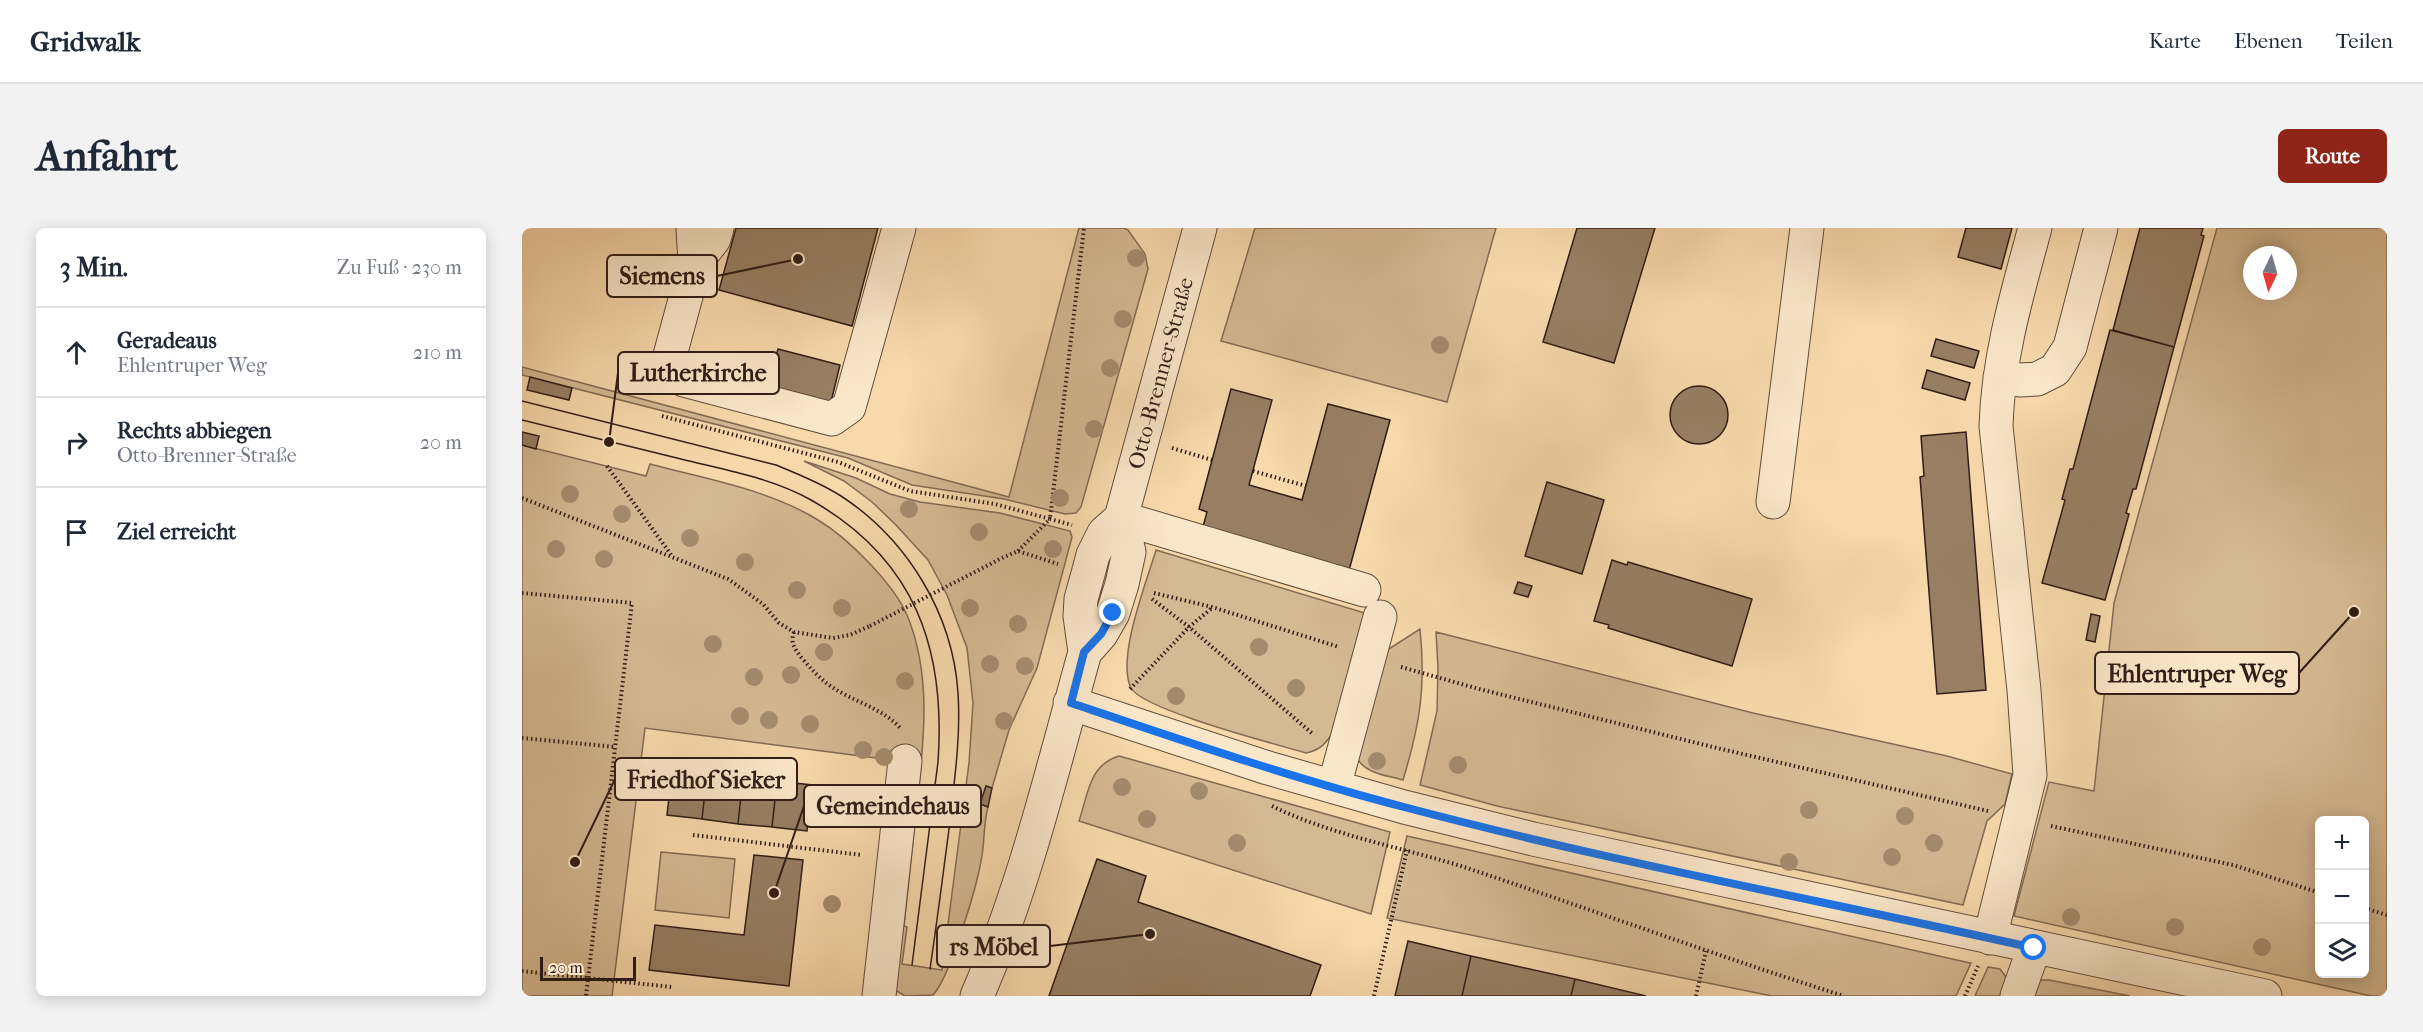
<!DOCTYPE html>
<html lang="de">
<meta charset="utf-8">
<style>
:root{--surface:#fff;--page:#f2f2f3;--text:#1f2937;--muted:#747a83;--line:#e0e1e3;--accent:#8f2418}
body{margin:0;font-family:"IM FELL French Canon",serif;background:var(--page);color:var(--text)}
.controls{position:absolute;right:18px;bottom:18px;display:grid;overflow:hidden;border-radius:9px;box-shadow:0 3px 15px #0003}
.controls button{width:54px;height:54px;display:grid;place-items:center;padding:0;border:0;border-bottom:2px solid var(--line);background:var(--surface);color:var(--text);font:30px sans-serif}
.compass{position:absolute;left:1721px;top:18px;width:54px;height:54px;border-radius:50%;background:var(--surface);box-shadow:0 3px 15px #0003;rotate:185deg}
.scale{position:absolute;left:18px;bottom:15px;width:96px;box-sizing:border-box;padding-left:6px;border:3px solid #311d16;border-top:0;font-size:16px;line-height:21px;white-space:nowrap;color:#311d16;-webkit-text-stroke:4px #fae6c9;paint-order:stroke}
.stop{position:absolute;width:18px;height:18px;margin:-14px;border:4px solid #1a73e8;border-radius:50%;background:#fff}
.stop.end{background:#1a73e8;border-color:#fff;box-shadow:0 2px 6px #0008}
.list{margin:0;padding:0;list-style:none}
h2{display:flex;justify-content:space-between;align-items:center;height:78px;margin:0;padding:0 24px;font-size:26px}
h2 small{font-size:20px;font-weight:400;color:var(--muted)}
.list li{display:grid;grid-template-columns:39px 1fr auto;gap:18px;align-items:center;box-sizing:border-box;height:90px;padding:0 24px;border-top:2px solid var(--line)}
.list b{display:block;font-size:22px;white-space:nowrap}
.list p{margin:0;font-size:20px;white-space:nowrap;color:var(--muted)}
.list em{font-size:20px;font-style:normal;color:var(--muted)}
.icon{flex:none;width:33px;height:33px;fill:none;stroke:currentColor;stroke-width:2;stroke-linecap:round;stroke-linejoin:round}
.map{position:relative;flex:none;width:1865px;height:768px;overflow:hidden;border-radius:9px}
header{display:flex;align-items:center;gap:36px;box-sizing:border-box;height:84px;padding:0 30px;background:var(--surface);border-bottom:2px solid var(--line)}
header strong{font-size:28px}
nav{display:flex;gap:33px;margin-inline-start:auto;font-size:21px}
.intro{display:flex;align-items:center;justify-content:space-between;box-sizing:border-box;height:144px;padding:0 36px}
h1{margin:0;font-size:42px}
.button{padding:15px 27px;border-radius:9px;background:var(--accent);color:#fff;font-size:21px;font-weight:700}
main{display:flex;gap:36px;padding:0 36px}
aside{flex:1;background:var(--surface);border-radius:9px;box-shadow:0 3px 15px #0003}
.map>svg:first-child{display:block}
.green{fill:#d5b992;stroke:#836b54;stroke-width:1.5;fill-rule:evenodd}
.building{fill:#987f64;stroke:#311d16;stroke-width:1.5}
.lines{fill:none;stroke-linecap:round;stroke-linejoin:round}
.minor-casing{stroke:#624c3c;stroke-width:35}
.path{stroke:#311d16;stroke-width:4;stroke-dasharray:1.5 3;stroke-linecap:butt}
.minor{stroke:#fae6c9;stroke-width:33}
.tram{stroke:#311d16;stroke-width:1.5}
.path-bridge{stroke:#311d16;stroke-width:4;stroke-dasharray:1.5 3;stroke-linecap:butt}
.tree{fill:#a58b6e}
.route{stroke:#1a73e8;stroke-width:8}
.labels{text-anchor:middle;stroke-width:4.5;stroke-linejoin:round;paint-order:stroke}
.street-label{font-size:22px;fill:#311d16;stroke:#fae6c9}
.leader{fill:none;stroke:#311d16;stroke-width:2}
.callout-dot{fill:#311d16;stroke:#fae6c9;stroke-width:2}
.callout{fill:#fae6c9;stroke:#311d16;stroke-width:2}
.callout-label{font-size:24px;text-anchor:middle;font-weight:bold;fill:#311d16}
</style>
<header>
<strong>Gridwalk</strong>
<nav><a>Karte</a><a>Ebenen</a><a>Teilen</a></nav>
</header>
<div class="intro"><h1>Anfahrt</h1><a class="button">Route</a></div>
<main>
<aside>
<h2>3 Min.<small>Zu Fuß · 230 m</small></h2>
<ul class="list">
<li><svg class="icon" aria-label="ahead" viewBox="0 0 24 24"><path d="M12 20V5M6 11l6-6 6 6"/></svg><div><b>Geradeaus</b><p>Ehlentruper Weg</p></div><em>210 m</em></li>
<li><svg class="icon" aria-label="right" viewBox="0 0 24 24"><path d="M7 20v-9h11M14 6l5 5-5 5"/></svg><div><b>Rechts abbiegen</b><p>Otto-Brenner-Straße</p></div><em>20 m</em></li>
<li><svg class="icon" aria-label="arrive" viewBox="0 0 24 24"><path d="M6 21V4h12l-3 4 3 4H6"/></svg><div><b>Ziel erreicht</b></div></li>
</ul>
</aside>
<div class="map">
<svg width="1865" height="768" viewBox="0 0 1865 768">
<rect width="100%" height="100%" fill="#f7d9ac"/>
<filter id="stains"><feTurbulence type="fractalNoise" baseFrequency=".00333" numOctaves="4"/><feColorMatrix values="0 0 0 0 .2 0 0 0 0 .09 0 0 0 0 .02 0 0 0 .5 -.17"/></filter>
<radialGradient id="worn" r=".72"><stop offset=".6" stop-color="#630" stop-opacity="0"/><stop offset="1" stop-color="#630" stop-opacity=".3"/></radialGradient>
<path class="green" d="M557 0H602L606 2 623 26 626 41 559 279 554 285 543 286 482 271 390 257 326 230 0 147V139L487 269Z
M733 0H974L925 174 699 113Z
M1695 0H1865V768H1849L1492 688 1527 554 1572 563 1592 375ZM1730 27H1766V63H1730ZM1798 592H1842V746H1798Z
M0 217 124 248 128 236C183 251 246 261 296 292 326 310 371 355 385 387 410 447 402 513 395 576 391 617 386 657 382 698L385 699 380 736 420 742 447 535 451 475 445 420 425 367 406 332 373 296 350 274 322 253 282 233 334 250 368 266 398 274 478 285 548 303 550 309 515 440 487 502 470 560 464 558 459 576 466 579C461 597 463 615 459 633 454 661 428 749 411 767L383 768 370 760 393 535 123 500 90 768H0Z
M634 322 846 386 812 503C804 515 799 522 784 525 754 516 621 482 609 460 594 430 625 353 634 322Z
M898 401C904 459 898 496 881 552 864 547 842 546 834 528L862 424Z
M914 404 1231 485 1425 528 1490 546 1483 576 1465 593 1441 677 975 578 898 557 915 483 916 440Z
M597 528 868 604 849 686 557 593C566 566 567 537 597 528Z
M885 608 1448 735H1449L1434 768H1250L865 690Z
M139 624 213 631 207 690 133 682Z
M1466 739 1478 741 1484 749 1480 768H1453Z
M1518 752H1527L1608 768H1508Z"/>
<path class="building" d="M214 0H356L330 98 197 62Z
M1055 0H1133L1092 135 1021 114Z
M1444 0H1490L1479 41 1436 29Z
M1618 0H1681L1679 7 1682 8 1652 119 1591 102Z
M1588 102 1652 119 1614 261H1611L1604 285 1607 286 1583 372 1520 355 1543 272 1540 271 1548 241H1551Z
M1414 111 1457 123 1452 140 1409 128Z
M256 121 318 137 308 178 245 163Z
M1405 142 1448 155 1443 172 1400 160Z
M8 149 50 160 47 172 5 162Z
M1148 187a29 29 0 1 1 58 0a29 29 0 1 1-58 0Z
M709 161 750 172 727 257 780 272 806 176 868 192 826 346 679 306 685 284 677 281Z
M0 204 17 208 14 221 0 217Z
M1444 204 1464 462 1415 466 1398 249 1402 248 1399 208Z
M1025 254 1082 272 1060 346 1003 328Z
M1090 332 1105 337 1106 334 1230 371 1210 438 1086 400 1087 397 1072 393Z
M996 354 1010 358 1006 369 992 365Z
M1569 386 1578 388 1573 414 1564 412Z
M150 541 185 546 180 591 145 587Z
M185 546 221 549 216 596 180 591Z
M221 549 255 553 250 599 216 596Z
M255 553 290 557 285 603 250 599Z
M464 558 470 560 466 579 458 576Z
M232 627 281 632 267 758 127 742 133 697 222 707Z
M575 631 624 648 616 674 799 737 788 768H527Z
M886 713 949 728 940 768H873Z
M949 728 1053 751 1049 768H940Z
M1053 751 1124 768H1049Z"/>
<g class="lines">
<g class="minor-casing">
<path id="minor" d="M171 0 173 35 192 11 195 0
M173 35 147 131 162 152 310 191 327 179 377 0
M1478 149 1498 152 1515 151 1533 142 1548 119 1579 0
M1251 274 1285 0
M599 290 842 362
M563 424 579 406 591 385 600 356 607 324 599 290 678 0
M548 475 746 540 882 579 1011 611 1743 768
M812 559 858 389
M1468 710 1508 547 1502 462 1474 198C1476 130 1495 66 1513 0
M357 768 383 533
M455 768C503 658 531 539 563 424L558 388 559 371 566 346 571 327 582 305 599 290
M1495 768 1512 720"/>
</g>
<path class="path" d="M140 188 316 234 388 263 473 276 528 291 562 0
M650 220 690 232
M85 238 150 328
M731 243 784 258
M0 270 206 351 241 376 257 395 272 404 311 410 328 407 348 398
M496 323 528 291 550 297
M480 330 496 323 536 336
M0 365 110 375 64 768
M632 365 690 379 817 419
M630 371 667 399 792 507
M272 404C268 415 273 421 279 429 289 441 298 451 310 459 332 474 361 480 379 501
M879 439 957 461 1195 520 1466 583
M608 461 667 399 690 380
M0 510 94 519
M750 578C811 608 880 619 945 640 1071 682 1195 728 1322 768
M1529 598 1711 637 1798 665
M171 607 340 627
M1842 680 1865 687
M0 743 150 759
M852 768 885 622
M1174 768 1184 723
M1443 768 1456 738"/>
<use href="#minor" class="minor"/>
<path class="tram" d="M0 173 254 237C276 246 299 255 319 268 385 311 431 386 436 465 439 510 432 555 427 601 421 647 415 694 408 741
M0 192C53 205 106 218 159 231 203 242 250 250 289 272 393 331 424 420 416 534L390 737"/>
<path class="path-bridge" d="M348 398 480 330"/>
</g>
<g class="tree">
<circle cx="614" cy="30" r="9"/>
<circle cx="601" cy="91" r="9"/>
<circle cx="918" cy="117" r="9"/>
<circle cx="588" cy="140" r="9"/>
<circle cx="572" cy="201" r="9"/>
<circle cx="48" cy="266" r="9"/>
<circle cx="538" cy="270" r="9"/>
<circle cx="387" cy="281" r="9"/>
<circle cx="100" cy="286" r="9"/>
<circle cx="457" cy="304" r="9"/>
<circle cx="168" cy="310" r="9"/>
<circle cx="34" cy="321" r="9"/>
<circle cx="531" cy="321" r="9"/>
<circle cx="82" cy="331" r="9"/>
<circle cx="223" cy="334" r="9"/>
<circle cx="275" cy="362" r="9"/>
<circle cx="320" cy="380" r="9"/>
<circle cx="448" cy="380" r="9"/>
<circle cx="496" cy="396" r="9"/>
<circle cx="191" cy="416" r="9"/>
<circle cx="737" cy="419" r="9"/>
<circle cx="302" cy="424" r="9"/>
<circle cx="468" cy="436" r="9"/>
<circle cx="503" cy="438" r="9"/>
<circle cx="269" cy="447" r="9"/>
<circle cx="232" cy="449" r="9"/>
<circle cx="383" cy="453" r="9"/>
<circle cx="774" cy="460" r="9"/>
<circle cx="654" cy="468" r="9"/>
<circle cx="218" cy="488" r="9"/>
<circle cx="247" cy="492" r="9"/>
<circle cx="482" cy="493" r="9"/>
<circle cx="288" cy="496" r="9"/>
<circle cx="341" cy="522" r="9"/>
<circle cx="362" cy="529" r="9"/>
<circle cx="855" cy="533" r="9"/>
<circle cx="936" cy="537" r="9"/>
<circle cx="600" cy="559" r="9"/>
<circle cx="677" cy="563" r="9"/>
<circle cx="1287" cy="582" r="9"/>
<circle cx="1383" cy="588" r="9"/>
<circle cx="625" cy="591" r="9"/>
<circle cx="715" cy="615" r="9"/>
<circle cx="1412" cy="615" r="9"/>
<circle cx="1370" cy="629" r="9"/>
<circle cx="1267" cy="634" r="9"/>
<circle cx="310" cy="676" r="9"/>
<circle cx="1549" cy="689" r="9"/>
<circle cx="1653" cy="699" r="9"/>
<circle cx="1740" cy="719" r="9"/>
</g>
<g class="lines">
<path class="route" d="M591 385 579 406 562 424 549 475C659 512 770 550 882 579 1090 634 1302 673 1512 720"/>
</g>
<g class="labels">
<g class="street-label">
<text transform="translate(638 145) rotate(-75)" y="8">Otto-Brenner-Straße</text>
</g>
</g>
<path class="leader" d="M276 31L195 48M87 214L96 145M1832 384L1777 445M53 634L93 551M252 665L282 578M628 706L528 718"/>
<g class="callout-dot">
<circle cx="276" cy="31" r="6"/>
<circle cx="87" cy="214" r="6"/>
<circle cx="1832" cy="384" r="6"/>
<circle cx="53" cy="634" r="6"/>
<circle cx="252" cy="665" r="6"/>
<circle cx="628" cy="706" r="6"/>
</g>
<g class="callout">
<rect x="85" y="27" width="110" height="42" rx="6"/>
<rect x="96" y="124" width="161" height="42" rx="6"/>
<rect x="1573" y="424" width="204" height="42" rx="6"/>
<rect x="93" y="530" width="182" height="42" rx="6"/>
<rect x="282" y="557" width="177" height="42" rx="6"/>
<rect x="415" y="697" width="113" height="42" rx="6"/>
</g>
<g class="callout-label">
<text x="140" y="56">Siemens</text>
<text x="176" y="153">Lutherkirche</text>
<text x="1675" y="454">Ehlentruper Weg</text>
<text x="184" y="560">Friedhof Sieker</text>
<text x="371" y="586">Gemeindehaus</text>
<text x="472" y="727">rs Möbel</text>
</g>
<rect width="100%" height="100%" filter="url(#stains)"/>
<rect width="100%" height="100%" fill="url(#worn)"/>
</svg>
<div class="controls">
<button>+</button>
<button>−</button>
<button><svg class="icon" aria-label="layers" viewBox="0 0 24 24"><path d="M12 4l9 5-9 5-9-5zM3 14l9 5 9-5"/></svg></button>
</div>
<svg class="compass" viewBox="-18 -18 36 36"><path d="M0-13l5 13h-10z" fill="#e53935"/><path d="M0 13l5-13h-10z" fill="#747a83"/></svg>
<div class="scale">20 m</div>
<div class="stop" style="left:1512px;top:720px"></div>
<div class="stop end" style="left:591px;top:385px"></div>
</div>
</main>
